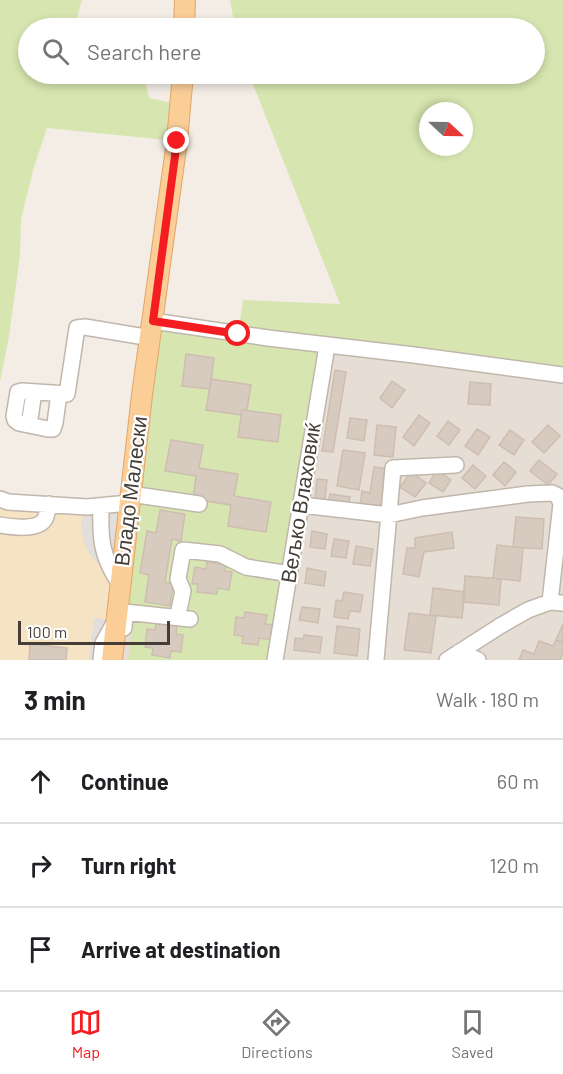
<!DOCTYPE html>
<meta charset="utf-8">
<style>
:root{--surface:#fff;--page:#f2f2f2;--text:#202124;--muted:#757577;--line:#e0e0e0;--accent:#f41d21}
body{margin:0;font-family:Barlow,sans-serif;background:var(--page);color:var(--text)}
.compass{position:absolute;left:419px;top:102px;width:54px;height:54px;border-radius:50%;background:var(--surface);box-shadow:0 3px 9px #0003;rotate:112deg}
.scale{position:absolute;left:18px;bottom:15px;width:152px;box-sizing:border-box;padding-left:6px;border:3px solid #453d36;border-top:0;font-size:16px;line-height:21px;white-space:nowrap;color:#453d36;-webkit-text-stroke:4px #fff;paint-order:stroke}
.stop{position:absolute;width:18px;height:18px;margin:-14px;border:4px solid #f41d21;border-radius:50%;background:#fff}
.stop.end{background:#f41d21;border-color:#fff;box-shadow:0 2px 6px #0008}
.list{margin:0;padding:0;list-style:none}
h2{display:flex;justify-content:space-between;align-items:center;height:78px;margin:0;padding:0 24px;font-size:26px}
h2 small{font-size:20px;font-weight:400;color:var(--muted)}
.list li{display:grid;grid-template-columns:39px 1fr auto;gap:18px;align-items:center;box-sizing:border-box;height:84px;padding:0 24px;border-top:2px solid var(--line)}
.list b{display:block;font-size:22px;white-space:nowrap}
.list em{font-size:20px;font-style:normal;color:var(--muted)}
.icon{flex:none;width:33px;height:33px;fill:none;stroke:currentColor;stroke-width:2;stroke-linecap:round;stroke-linejoin:round}
.map{position:relative;flex:none;width:563px;height:660px;overflow:hidden}
.search{position:absolute;background:var(--surface);box-shadow:0 3px 9px #0003;left:18px;right:18px;top:18px;height:66px;display:flex;align-items:center;gap:15px;box-sizing:border-box;padding:0 21px;border-radius:33px;color:var(--muted);font-size:22px}
.sheet{height:330px;background:var(--surface)}
nav{display:flex;justify-content:space-around;align-items:center;box-sizing:border-box;height:84px;border-top:2px solid var(--line);background:var(--surface);font-size:16px;color:var(--muted)}
nav a{display:grid;justify-items:center;gap:3px}
nav .on{color:var(--accent)}
.map>svg:first-child{display:block}
.residential{fill:#e6ded5}
.green{fill:#d7e6b0;fill-rule:evenodd}
.sand{fill:#f6e3c3}
.parking{fill:#e1dedb}
.building{fill:#d7cabf;stroke:#cebdb0;stroke-width:1.5}
.lines{fill:none;stroke-linecap:round;stroke-linejoin:round}
.minor-casing{stroke:#c1b6ac;stroke-width:18}
.major-casing{stroke:#e0a767;stroke-width:22}
.minor{stroke:#fff;stroke-width:15}
.major{stroke:#fbcd97;stroke-width:20}
.route{stroke:#f41d21;stroke-width:8}
.labels{text-anchor:middle;stroke-width:4.5;stroke-linejoin:round;paint-order:stroke}
.street-label{font-size:21px;fill:#453d36;stroke:#fff}
</style>
<div class="map">
<svg width="563" height="660" viewBox="0 0 563 660">
<rect width="100%" height="100%" fill="#f3ede6"/>
<path class="residential" d="M153 321 563 375V660H0L8 502 129 503Z"/>
<path class="green" d="M0 0H82L74 28H28V74H112L144 76 149 98 181 105 177 141 47 128 34 167 21 219 20 256 9 336 0 382Z
M230 0H563V375L327 346 275 660H128L136 605 118 603 153 321 238 334 243 300 340 304 249 74H534V28H235ZM428 111H464V147H428Z"/>
<path class="sand" d="M0 499 87 507 105 571 120 590 116 620 94 619 89 660H0Z"/>
<path class="parking" d="M129 503 120 584 105 571 88 552 83 539 81 523 87 507Z
M94 618 116 620 112 660H89Z"/>
<path class="building" d="M186 354 214 358 210 389 182 386Z
M335 370 346 372 333 452 322 451Z
M211 379 251 385 247 410H242L241 415 206 410Z
M392 381 405 390 392 408 380 398Z
M470 382 491 384 490 405 468 404Z
M242 410 281 415 278 442 238 437Z
M419 415 430 423 414 446 403 437Z
M350 418 367 420 364 441 347 438Z
M448 421 460 430 449 445 437 436Z
M377 425 396 427 393 457 374 455Z
M548 425 560 436 544 453 532 442Z
M477 429 490 437 478 455 465 446Z
M510 430 524 440 514 455 499 445Z
M171 440 203 445 199 468 238 474 234 496 271 502 266 532 228 526 231 505 193 499 196 476 165 471Z
M343 450 365 453 359 490 337 486Z
M539 460 557 474 548 485 530 471Z
M504 462 516 472 505 486 493 475Z
M473 465 486 476 475 489 462 478Z
M374 467 389 469 384 502 376 508 360 506 362 491 370 493Z
M437 470 451 480 443 492 429 483Z
M411 472 426 483 415 497 400 487Z
M317 479 327 480 325 499 315 498Z
M330 494 350 497 348 508 328 504Z
M160 510 185 514 181 541 172 539 165 582 173 584 170 606 145 602 149 575 140 573 147 531 156 533Z
M516 517 544 519 542 549 513 547Z
M312 531 327 534 325 549 310 547Z
M452 532 454 548 424 552 419 577 403 574 407 548H415V538Z
M334 539 349 541 346 558 331 556Z
M497 545 523 548 520 581 493 578Z
M356 546 373 549 370 566 353 564Z
M207 562 226 565 225 571 232 572 229 590 218 588 217 594 197 592 198 584H192L195 567 206 569Z
M307 568 326 572 324 586 305 583Z
M465 576 501 579 499 605 463 602Z
M433 588 465 592 462 618 430 615Z
M344 592 363 595 360 612 350 611 348 619 334 617 336 600 342 601Z
M302 607 320 609 318 623 299 620Z
M245 612 267 615 265 624 274 625 272 640 259 638 258 645 242 643 243 636 234 635 236 617 244 618Z
M409 613 436 616 431 653 404 650Z
M156 624 177 626 176 634 183 635 181 652 171 651 170 658 152 655 153 648 145 647 147 629 155 630Z
M563 624V643L556 640Z
M337 626 360 629 357 656 334 653Z
M304 635 322 637 320 653 294 650 295 638 303 639Z
M556 640 563 643V652L560 660H519L523 650 534 654 539 641 553 646Z
M30 644 67 648 66 660H29Z"/>
<g class="lines">
<g class="minor-casing">
<path id="minor" d="M153 321 268 338 414 355 563 375
M59 394 55 423 53 429H48L19 423 15 420 14 416 18 392 22 391 67 394 77 328 85 327 151 338
M29 425 34 392
M130 494 199 504
M0 499 8 502 87 507 129 503
M301 505 389 515 422 508 528 494 552 493 558 496 561 504 550 602
M101 506C100 538 101 557 120 584
M0 525C11 527 38 531 45 519 47 515 48 509 49 504
M179 610 183 591 178 579 183 550 220 554 246 567 290 574
M124 628 125 612 190 619
M459 652 478 660
M101 660 103 643 114 623
M275 660 327 346
M376 660 393 468 456 465
M447 660 500 626 528 610 550 602 563 603"/>
</g>
<g class="major-casing">
<path id="major" d="M184 28 185 0
M112 660 142 395 177 141 183 74"/>
</g>
<use href="#minor" class="minor"/>
<use href="#major" class="major"/>
</g>
<g class="lines">
<path class="route" d="M177 141 153 321 238 334"/>
</g>
<g class="labels">
<g class="street-label">
<text transform="translate(131 491) rotate(-83)" y="7">Владо Малески</text>
<text transform="translate(301 503) rotate(-81)" y="7">Вељко Влаховиќ</text>
</g>
</g>
</svg>
<svg class="compass" viewBox="-18 -18 36 36"><path d="M0-13l5 13h-10z" fill="#e53935"/><path d="M0 13l5-13h-10z" fill="#757577"/></svg>
<div class="scale">100 m</div>
<div class="stop" style="left:238px;top:334px"></div>
<div class="stop end" style="left:177px;top:141px"></div>
<div class="search"><svg class="icon" aria-label="search" viewBox="0 0 24 24"><circle cx="10" cy="10" r="6"/><path d="M15 15l6 6"/></svg>Search here</div>
</div>
<section class="sheet">
<h2>3 min<small>Walk · 180 m</small></h2>
<ul class="list">
<li><svg class="icon" aria-label="ahead" viewBox="0 0 24 24"><path d="M12 20V5M6 11l6-6 6 6"/></svg><div><b>Continue</b></div><em>60 m</em></li>
<li><svg class="icon" aria-label="right" viewBox="0 0 24 24"><path d="M7 20v-9h11M14 6l5 5-5 5"/></svg><div><b>Turn right</b></div><em>120 m</em></li>
<li><svg class="icon" aria-label="arrive" viewBox="0 0 24 24"><path d="M6 21V4h12l-3 4 3 4H6"/></svg><div><b>Arrive at destination</b></div></li>
</ul>
</section>
<nav>
<a class="on"><svg class="icon" aria-label="map" viewBox="0 0 24 24"><path d="M3 6l6-2 6 2 6-2v14l-6 2-6-2-6 2zM9 4v14M15 6v14"/></svg>Map</a>
<a><svg class="icon" aria-label="directions" viewBox="0 0 24 24"><path d="M12 3l9 9-9 9-9-9zM9 14v-3h6M13 9l2 2-2 2"/></svg>Directions</a>
<a><svg class="icon" aria-label="saved" viewBox="0 0 24 24"><path d="M7 4h10v16l-5-4-5 4z"/></svg>Saved</a>
</nav>
